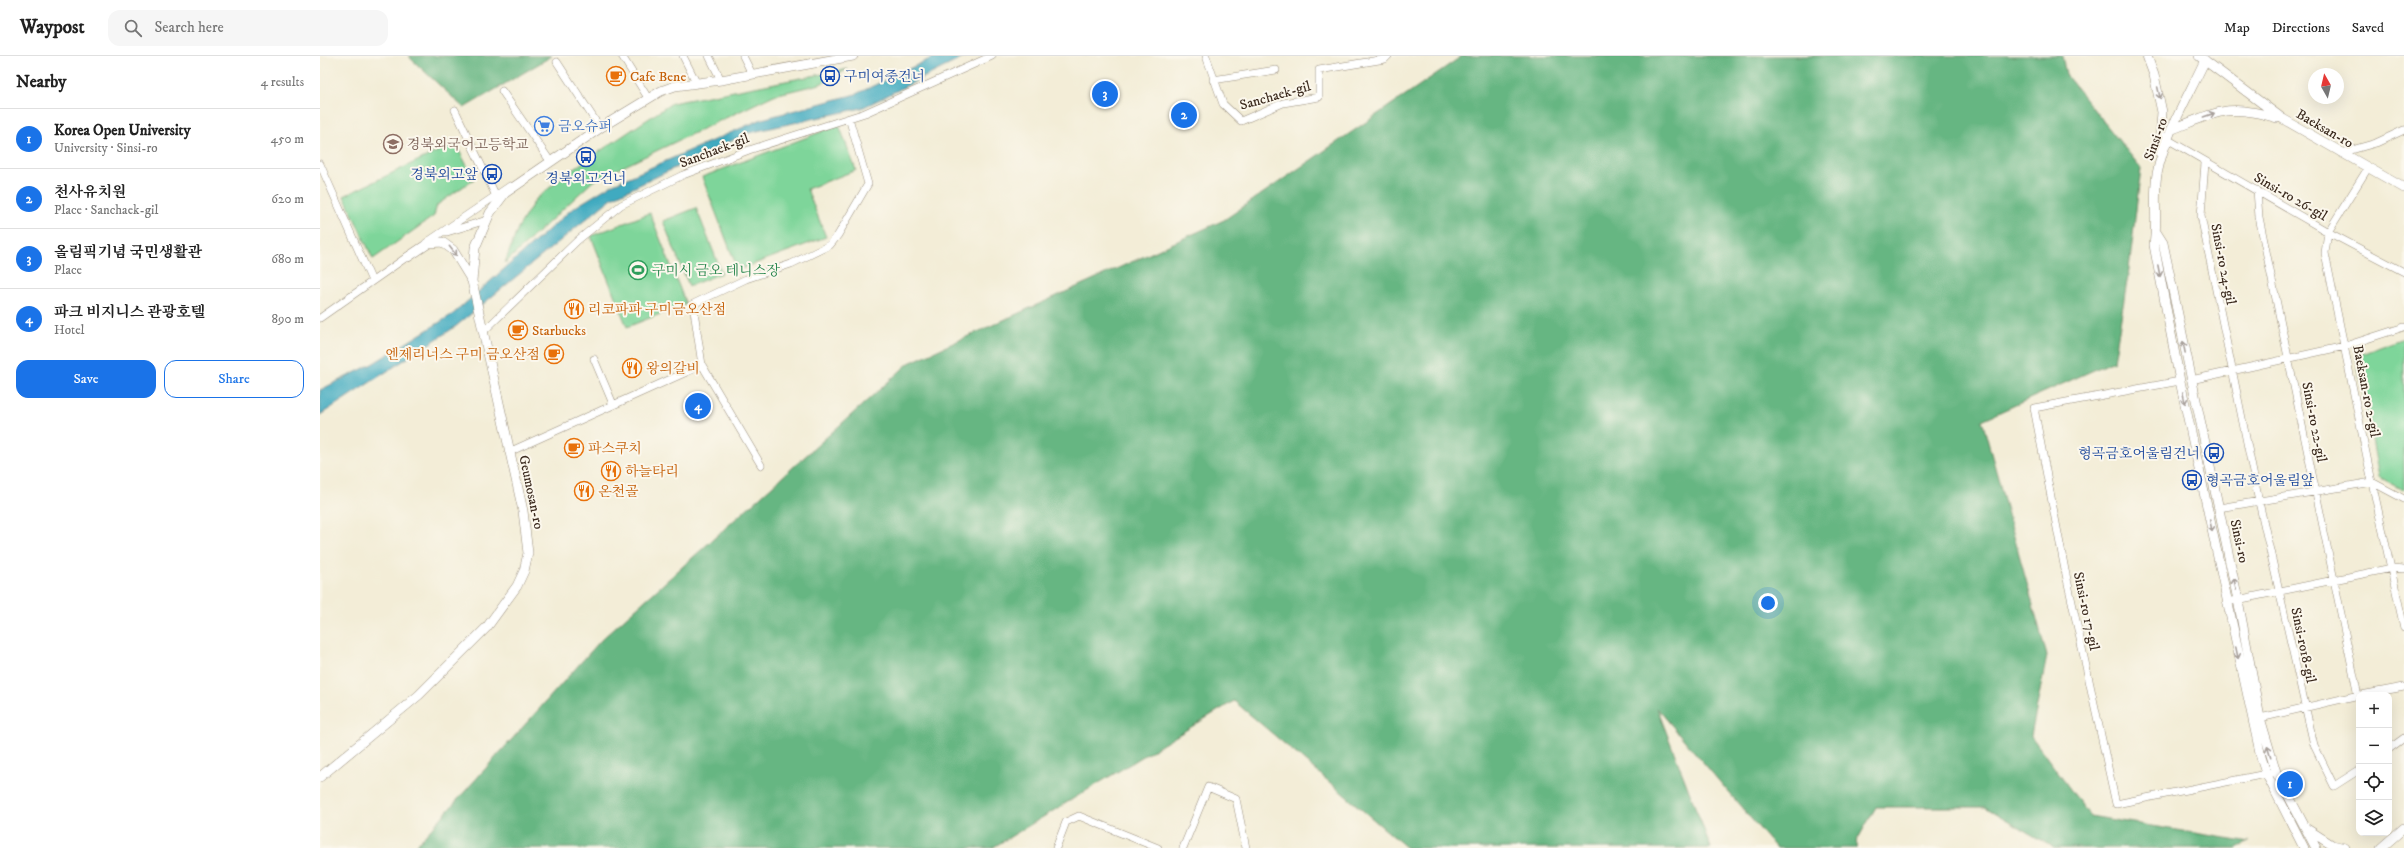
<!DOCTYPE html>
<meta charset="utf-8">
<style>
:root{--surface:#fff;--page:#f6f6f6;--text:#222;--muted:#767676;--line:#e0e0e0;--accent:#1a73e8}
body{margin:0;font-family:"IM FELL DW Pica","Noto Serif KR",serif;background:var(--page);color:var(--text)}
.controls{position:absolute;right:12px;bottom:12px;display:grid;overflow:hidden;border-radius:8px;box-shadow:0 4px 16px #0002}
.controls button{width:36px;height:36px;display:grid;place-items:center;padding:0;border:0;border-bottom:1px solid var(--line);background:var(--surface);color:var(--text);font:20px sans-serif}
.compass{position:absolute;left:1988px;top:12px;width:36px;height:36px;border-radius:50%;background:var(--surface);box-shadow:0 4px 16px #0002;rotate:352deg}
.you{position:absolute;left:1448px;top:547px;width:14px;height:14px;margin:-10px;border:3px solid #fff;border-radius:50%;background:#1a73e8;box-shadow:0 0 0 6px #1a73e833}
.badge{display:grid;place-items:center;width:26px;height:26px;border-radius:50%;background:var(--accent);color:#fff;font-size:13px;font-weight:700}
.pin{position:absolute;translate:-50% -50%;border:2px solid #fff;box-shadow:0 1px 4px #0006}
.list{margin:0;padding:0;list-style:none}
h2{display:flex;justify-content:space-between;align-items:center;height:52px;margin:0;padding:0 16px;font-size:17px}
h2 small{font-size:13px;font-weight:400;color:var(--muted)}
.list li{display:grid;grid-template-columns:26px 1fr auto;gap:12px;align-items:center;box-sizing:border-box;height:60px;padding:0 16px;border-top:1px solid var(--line)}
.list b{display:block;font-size:15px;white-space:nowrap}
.list p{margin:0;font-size:13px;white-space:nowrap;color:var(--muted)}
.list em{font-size:13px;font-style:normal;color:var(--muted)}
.actions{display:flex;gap:8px;padding:12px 16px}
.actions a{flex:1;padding:9px 0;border:1px solid var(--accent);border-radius:12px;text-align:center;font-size:14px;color:var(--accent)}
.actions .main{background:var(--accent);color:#fff}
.icon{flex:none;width:22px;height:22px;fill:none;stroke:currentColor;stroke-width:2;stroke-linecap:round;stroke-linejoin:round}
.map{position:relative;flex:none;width:2084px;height:792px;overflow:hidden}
header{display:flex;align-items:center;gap:24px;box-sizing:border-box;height:56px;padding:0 20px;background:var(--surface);border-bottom:1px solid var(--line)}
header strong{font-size:19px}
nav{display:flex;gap:22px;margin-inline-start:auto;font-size:14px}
.search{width:280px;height:36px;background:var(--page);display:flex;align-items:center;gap:10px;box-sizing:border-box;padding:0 14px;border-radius:12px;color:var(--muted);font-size:15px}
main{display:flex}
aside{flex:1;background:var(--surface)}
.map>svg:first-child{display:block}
.green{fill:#7ed59a;stroke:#5c805c}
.forest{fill:#66b682;stroke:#507050}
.water{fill:#40aac0;stroke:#3e6a6f}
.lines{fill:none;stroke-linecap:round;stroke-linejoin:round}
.minor-casing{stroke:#978c7a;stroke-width:8}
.tertiary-casing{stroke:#978c7a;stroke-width:10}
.minor{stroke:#fff;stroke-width:7}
.tertiary{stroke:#fff;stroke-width:9}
.oneway{stroke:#a79f9a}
.labels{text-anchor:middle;stroke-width:4;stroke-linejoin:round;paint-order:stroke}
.food-label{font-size:14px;fill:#c56008;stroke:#fbf7ec;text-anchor:start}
.transit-label{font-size:14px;fill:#164399;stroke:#fbf7ec;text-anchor:start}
.street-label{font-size:14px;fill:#3b2a1e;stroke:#fbf7ec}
.shop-label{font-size:14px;fill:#366cbe;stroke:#fbf7ec;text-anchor:start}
.education-label{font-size:14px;fill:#785e54;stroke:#fbf7ec;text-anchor:start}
.leisure-label{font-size:14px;fill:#27864d;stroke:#fbf7ec;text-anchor:start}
</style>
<header>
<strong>Waypost</strong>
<div class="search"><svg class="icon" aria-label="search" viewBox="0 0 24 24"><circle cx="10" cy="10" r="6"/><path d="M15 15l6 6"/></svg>Search here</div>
<nav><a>Map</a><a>Directions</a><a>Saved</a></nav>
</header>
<main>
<aside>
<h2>Nearby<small>4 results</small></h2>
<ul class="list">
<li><span class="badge">1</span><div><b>Korea Open University</b><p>University · Sinsi-ro</p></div><em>450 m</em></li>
<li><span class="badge">2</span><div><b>천사유치원</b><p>Place · Sanchaek-gil</p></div><em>620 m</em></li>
<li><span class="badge">3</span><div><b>올림픽기념 국민생활관</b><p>Place</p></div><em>680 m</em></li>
<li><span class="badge">4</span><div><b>파크 비지니스 관광호텔</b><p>Hotel</p></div><em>890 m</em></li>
</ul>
<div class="actions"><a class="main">Save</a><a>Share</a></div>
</aside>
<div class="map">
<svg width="2084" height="792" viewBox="0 0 2084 792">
<rect width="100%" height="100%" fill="#fbf7ec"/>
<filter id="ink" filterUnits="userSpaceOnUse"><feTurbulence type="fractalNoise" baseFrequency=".025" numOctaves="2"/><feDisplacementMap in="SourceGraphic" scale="8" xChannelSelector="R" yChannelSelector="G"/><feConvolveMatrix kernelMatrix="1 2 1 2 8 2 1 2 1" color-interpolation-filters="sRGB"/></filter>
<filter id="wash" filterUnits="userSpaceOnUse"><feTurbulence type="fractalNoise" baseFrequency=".012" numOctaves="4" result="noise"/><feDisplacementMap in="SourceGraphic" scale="16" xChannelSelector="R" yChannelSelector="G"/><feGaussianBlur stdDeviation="0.9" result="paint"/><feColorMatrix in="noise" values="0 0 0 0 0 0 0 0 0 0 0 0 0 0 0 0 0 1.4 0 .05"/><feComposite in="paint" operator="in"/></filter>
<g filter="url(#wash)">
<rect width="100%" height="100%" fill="#f3edd7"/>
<path class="green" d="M528 13 500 28 454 39 273 125 185 207 198 172 215 144 247 117 352 47Z
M519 69 536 114 487 133 506 181 418 214 382 121Z
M135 87 154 123 117 149 114 160 53 203 24 140Z
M376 152 402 217 369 230 343 165Z
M330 157 366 248 307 271 271 180Z
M2084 282V434L2059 421 2036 300Z"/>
<path class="forest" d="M88 0H232L144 52Z
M1142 0H1742L1746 19 1821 112 1809 213 1794 305 1662 364 1727 600 1711 680 1770 760 1930 786 1916 792H1734L1665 751H1556L1536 786 1538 792H1456L1337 652 1391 792H1087L914 645 672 792H94L282 583 589 307 904 164Z"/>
<path class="water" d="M616 0H647L542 52 428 77 292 142 135 271 0 359V334L52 308 133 258 252 153 291 129 442 63 536 38Z"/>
</g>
<g filter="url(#ink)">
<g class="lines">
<g class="minor-casing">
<path id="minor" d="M302 0 328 42
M363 0 376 26
M389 0 401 24
M423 0 432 18
M886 0 903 48 921 65 963 47 999 41V14L1065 3 1068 0
M237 6 280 72
M893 24 956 14
M182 35 230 105
M135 54 175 138
M1847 83 2008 176 2084 216
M2021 97 2056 87 2084 74
M1885 107 1881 160 1939 446 1994 689 2014 730 2039 714
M0 108 52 225
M2048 112 2008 176 2005 197 2052 426 2084 572
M1937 134 1939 161 2038 640
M127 176 167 164
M106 187 190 130
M0 262 91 198
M164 275 258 184 301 149 363 119 429 94 545 57 672 0
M274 303 293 348
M1871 324 2025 290 2084 271
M1860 325 1714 352 1745 514 1796 748 1951 717
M189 396 382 309
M441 409 382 309 373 248 426 223 471 208 510 189 518 179 548 128 529 62
M1899 452 2052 426 2084 443
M1907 546 2072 512 2084 513
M2041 639 2084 631
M1940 662 2039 639
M2069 693 2084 682
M736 792 746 766 759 760 838 792
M863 792 888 731 916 743 926 792"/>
</g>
<g class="tertiary-casing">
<path id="tertiary" d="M1827 0 1834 19 1842 56 1839 96
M1879 0 1963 63 2084 132
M1885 4C1868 41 1845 78 1837 118 1833 142 1838 165 1834 189L1860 325 1941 701 1947 719 1984 792
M1853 73C1897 56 1909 47 1957 62
M1836 176 1843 187 1918 544 1940 662 1956 716 1996 792
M88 201 109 187 122 186 133 194 152 225
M0 721 99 639 167 571 197 530 204 515 208 497 203 455 152 225 155 192 170 157 185 137 280 72 341 35 355 30 401 24 533 0
M1987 773 2012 789 2025 792
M2061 792 2084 772"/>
</g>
<use href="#minor" class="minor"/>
<use href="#tertiary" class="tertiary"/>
</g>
<defs><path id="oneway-shaft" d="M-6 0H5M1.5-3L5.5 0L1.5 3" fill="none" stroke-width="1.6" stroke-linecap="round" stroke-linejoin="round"/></defs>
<g class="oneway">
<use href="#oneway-shaft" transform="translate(1839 37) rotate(77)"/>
<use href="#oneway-shaft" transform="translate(1889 59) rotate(-19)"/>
<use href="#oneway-shaft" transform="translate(133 195) rotate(52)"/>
<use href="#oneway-shaft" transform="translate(1839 215) rotate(79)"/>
<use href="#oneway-shaft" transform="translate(1864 291) rotate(-101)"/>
<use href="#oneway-shaft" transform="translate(1864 342) rotate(78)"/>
<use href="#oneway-shaft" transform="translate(1891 470) rotate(78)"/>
<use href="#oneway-shaft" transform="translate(1915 528) rotate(-102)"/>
<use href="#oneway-shaft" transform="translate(1917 597) rotate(78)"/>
<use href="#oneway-shaft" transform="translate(1949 696) rotate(-107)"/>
</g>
</g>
<defs>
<g id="cafe-ring" transform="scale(1)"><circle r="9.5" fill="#fbf7ec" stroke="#e8710a" stroke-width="1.5"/><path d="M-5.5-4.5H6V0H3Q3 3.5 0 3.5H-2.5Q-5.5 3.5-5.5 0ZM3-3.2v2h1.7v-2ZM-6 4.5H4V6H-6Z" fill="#e8710a"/></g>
<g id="bus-ring" transform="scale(1)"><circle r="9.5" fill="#fbf7ec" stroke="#1a4fb4" stroke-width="1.5"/><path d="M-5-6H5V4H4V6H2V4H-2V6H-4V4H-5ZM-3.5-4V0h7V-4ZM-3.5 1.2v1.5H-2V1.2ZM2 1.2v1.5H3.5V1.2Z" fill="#1a4fb4"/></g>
<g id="supermarket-ring" transform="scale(1)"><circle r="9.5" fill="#fbf7ec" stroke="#3f7fe0" stroke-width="1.5"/><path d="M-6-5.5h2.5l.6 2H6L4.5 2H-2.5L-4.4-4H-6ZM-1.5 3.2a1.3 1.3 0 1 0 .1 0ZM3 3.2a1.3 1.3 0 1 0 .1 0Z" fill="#3f7fe0"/></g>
<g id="school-ring" transform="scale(1)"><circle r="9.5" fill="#fbf7ec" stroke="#8d6e63" stroke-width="1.5"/><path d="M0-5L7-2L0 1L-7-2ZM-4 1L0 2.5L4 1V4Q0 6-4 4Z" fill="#8d6e63"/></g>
<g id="stadium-ring" transform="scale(1)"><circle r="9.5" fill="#fbf7ec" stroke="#2e9e5b" stroke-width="1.5"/><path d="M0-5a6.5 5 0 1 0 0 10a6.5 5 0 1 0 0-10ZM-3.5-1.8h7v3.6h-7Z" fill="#2e9e5b"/></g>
<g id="restaurant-ring" transform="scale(1)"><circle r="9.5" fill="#fbf7ec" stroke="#e8710a" stroke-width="1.5"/><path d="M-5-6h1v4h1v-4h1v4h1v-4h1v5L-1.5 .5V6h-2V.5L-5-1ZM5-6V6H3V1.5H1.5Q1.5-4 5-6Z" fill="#e8710a"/></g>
</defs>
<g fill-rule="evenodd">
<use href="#cafe-ring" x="296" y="20"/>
<use href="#bus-ring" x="510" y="20"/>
<use href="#supermarket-ring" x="224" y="70"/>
<use href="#school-ring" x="73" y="88"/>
<use href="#bus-ring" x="266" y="101"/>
<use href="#bus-ring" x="172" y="118"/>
<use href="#stadium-ring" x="318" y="214"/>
<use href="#restaurant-ring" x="254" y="253"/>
<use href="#cafe-ring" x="198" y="274"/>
<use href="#cafe-ring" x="234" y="298"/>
<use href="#restaurant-ring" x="312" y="312"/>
<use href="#cafe-ring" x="254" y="392"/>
<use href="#bus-ring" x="1894" y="397"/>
<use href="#restaurant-ring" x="291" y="415"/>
<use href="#bus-ring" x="1872" y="424"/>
<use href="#restaurant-ring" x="264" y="435"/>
</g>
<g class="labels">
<g class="food-label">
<text x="310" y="25">Cafe Bene</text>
<text x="268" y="258">리코파파 구미금오산점</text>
<text x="212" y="279">Starbucks</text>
<text x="220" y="303" text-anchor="end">엔제리너스 구미 금오산점</text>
<text x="326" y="317">왕의갈비</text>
<text x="268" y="397">파스쿠치</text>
<text x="305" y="420">하늘타리</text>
<text x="278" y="440">온천골</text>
</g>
<g class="transit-label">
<text x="524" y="25">구미여중건너</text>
<text x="158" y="123" text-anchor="end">경북외고앞</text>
<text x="266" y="127" text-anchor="middle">경북외고건너</text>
<text x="1880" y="402" text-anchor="end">형곡금호어울림건너</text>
<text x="1886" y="429">형곡금호어울림앞</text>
</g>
<g class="street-label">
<text transform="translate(955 39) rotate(-16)" y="5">Sanchaek-gil</text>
<text transform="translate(2005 72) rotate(30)" y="5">Baeksan-ro</text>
<text transform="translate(1835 83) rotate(-70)" y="5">Sinsi-ro</text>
<text transform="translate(394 94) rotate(-21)" y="5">Sanchaek-gil</text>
<text transform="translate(1971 140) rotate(30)" y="5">Sinsi-ro 26-gil</text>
<text transform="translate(1904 208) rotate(79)" y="5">Sinsi-ro 24-gil</text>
<text transform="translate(2047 335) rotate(79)" y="5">Baeksan-ro 2-gil</text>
<text transform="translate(1995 366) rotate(79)" y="5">Sinsi-ro 22-gil</text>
<text transform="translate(212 436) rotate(78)" y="5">Geumosan-ro</text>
<text transform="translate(1920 485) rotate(78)" y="5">Sinsi-ro</text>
<text transform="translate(1767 555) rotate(78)" y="5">Sinsi-ro 17-gil</text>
<text transform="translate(1984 589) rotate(78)" y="5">Sinsi-ro18-gil</text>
</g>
<g class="shop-label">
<text x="238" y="75">금오슈퍼</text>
</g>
<g class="education-label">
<text x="87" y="93">경북외국어고등학교</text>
</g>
<g class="leisure-label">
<text x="332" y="219">구미시 금오 테니스장</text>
</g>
</g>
</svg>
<div class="controls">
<button>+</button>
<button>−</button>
<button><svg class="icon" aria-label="locate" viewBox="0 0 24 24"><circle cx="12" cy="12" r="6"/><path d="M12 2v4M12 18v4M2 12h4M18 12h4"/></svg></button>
<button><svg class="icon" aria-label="layers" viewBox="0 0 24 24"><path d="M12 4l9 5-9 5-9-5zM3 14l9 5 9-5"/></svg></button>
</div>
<svg class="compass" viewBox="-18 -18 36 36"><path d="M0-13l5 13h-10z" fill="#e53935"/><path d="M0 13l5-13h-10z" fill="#767676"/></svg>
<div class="you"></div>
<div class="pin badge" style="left:1970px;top:728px">1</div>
<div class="pin badge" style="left:864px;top:59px">2</div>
<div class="pin badge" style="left:785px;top:38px">3</div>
<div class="pin badge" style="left:378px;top:350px">4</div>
</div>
</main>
